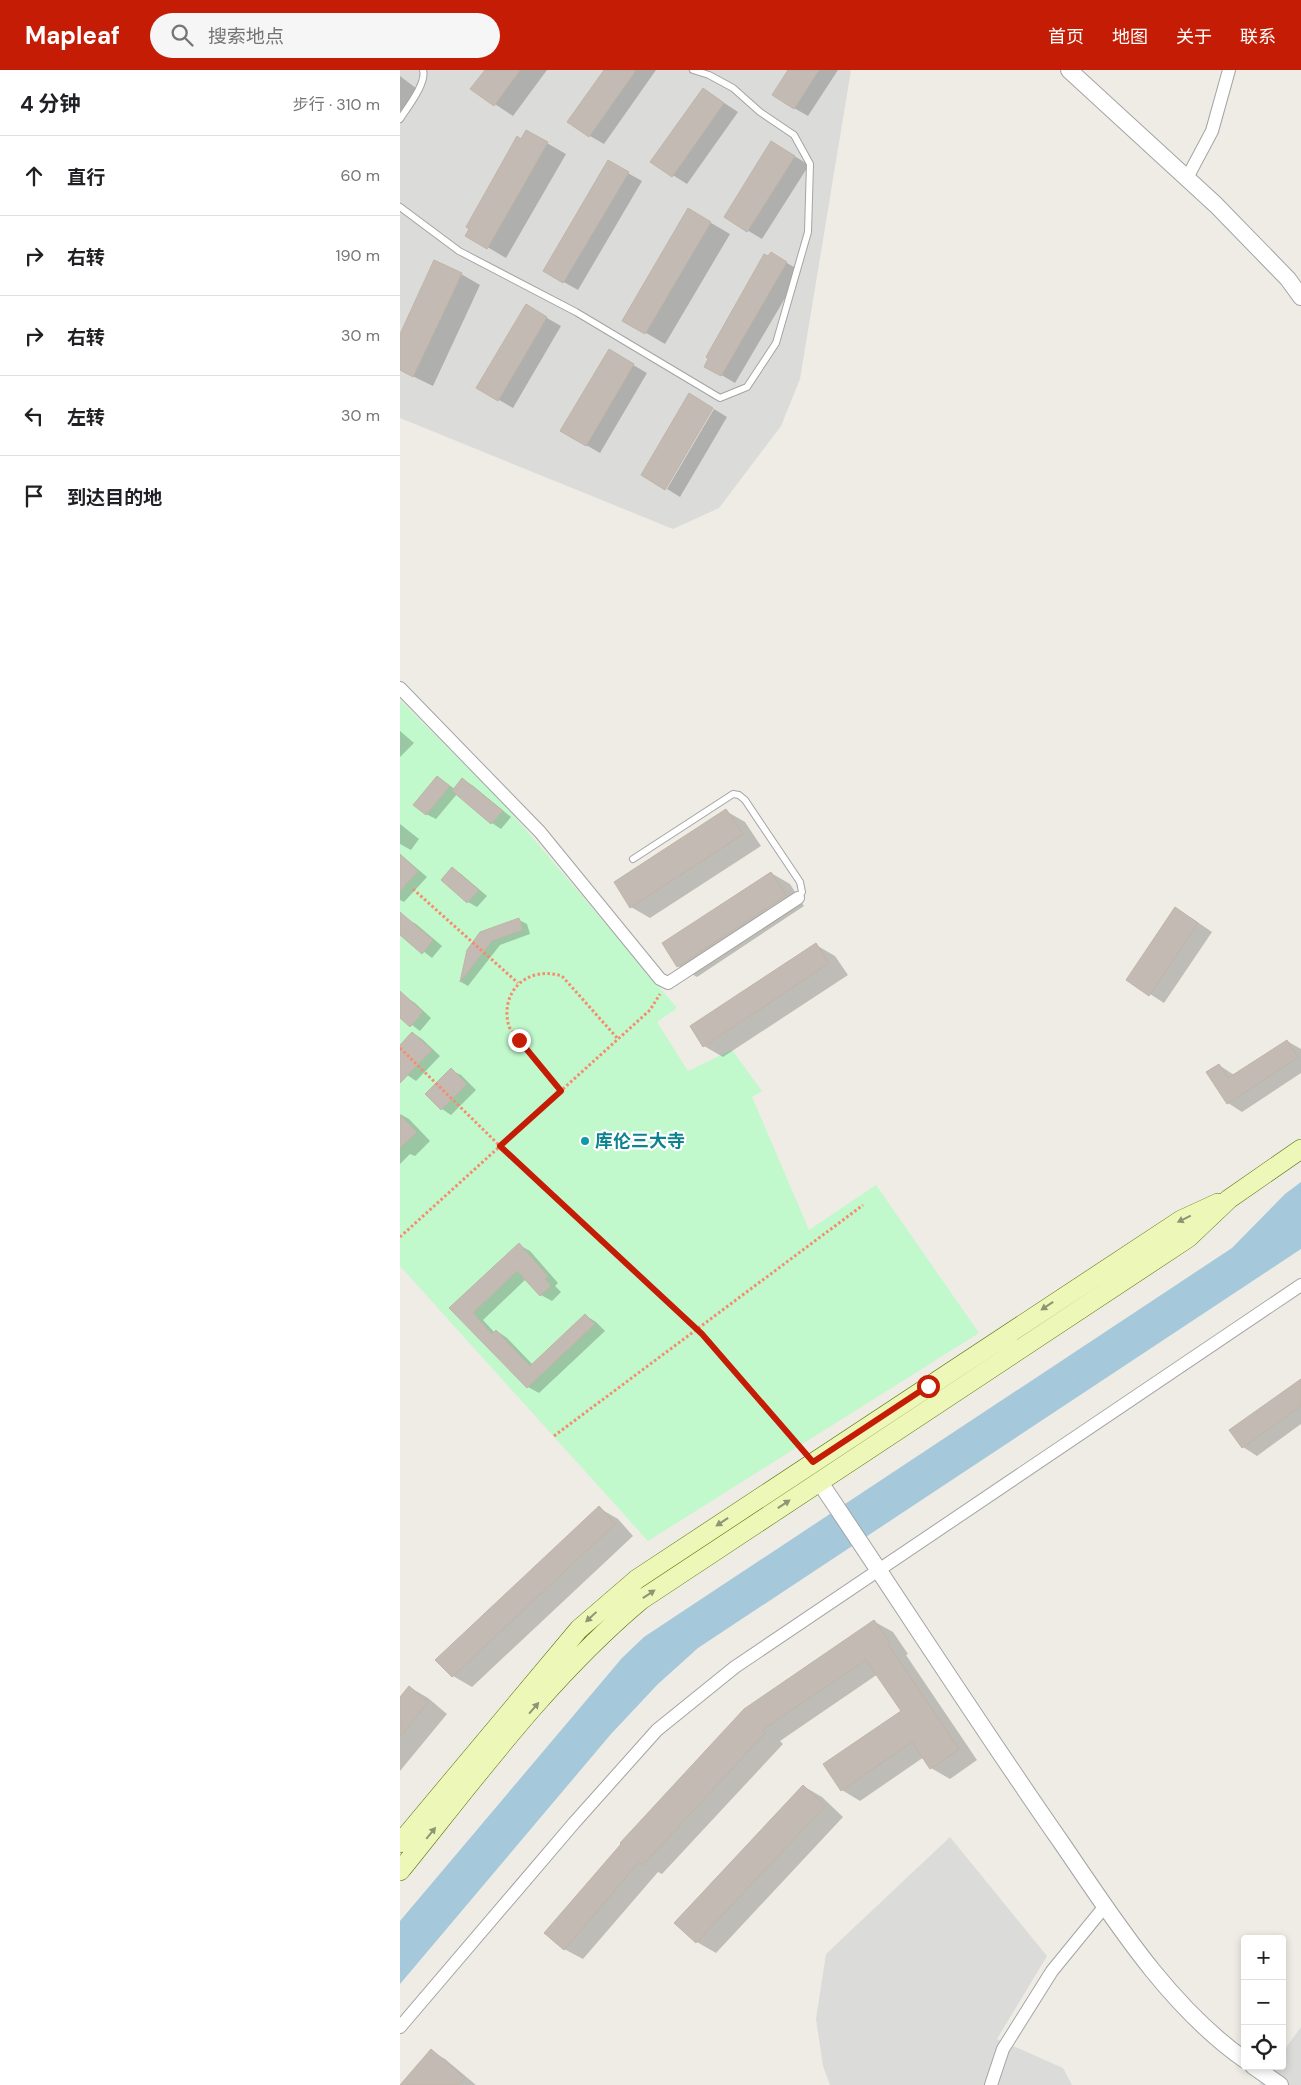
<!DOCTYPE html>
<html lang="zh">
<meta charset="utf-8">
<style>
:root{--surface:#fff;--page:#f6f6f6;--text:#202124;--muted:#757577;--line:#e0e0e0;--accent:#c51c05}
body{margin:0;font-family:"DM Sans","Noto Sans SC",sans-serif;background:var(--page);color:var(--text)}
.controls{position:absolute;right:15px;bottom:15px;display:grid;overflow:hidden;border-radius:5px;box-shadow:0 2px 8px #0003}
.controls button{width:45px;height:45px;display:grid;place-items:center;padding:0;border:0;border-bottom:1px solid var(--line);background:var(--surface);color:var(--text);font:25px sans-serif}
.stop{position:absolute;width:15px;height:15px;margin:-11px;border:4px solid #c51c05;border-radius:50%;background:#fff}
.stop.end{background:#c51c05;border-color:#fff;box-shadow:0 1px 5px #0008}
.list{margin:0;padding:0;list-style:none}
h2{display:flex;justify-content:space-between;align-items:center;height:65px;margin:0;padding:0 20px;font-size:21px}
h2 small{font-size:16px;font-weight:400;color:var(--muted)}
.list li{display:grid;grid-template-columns:32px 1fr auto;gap:15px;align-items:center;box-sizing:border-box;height:80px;padding:0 20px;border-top:1px solid var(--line)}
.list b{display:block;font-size:19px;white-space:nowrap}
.list em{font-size:16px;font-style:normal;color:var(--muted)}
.icon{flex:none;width:28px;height:28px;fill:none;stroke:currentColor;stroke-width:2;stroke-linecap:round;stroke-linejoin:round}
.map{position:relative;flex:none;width:901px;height:2015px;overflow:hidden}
header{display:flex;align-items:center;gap:30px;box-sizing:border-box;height:70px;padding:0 25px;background:var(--accent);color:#fff}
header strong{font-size:24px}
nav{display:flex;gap:28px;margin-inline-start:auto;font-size:18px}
.search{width:350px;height:45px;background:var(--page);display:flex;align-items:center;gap:12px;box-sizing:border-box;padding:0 18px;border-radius:28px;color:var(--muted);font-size:19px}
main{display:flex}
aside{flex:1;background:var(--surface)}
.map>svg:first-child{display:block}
.residential{fill:#dbdbda}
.park{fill:#c1f8cc}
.water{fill:#a5c8db}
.shadow{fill:#0003}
.building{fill:#c3bbb3;stroke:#c0b4a6}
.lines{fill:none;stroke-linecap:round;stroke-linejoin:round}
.service-casing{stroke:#a4a4a4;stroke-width:8}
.minor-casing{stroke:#a4a4a4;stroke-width:14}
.tertiary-casing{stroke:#a4a4a4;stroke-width:18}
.secondary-casing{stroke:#597108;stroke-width:20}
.path{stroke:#f68b6d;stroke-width:3;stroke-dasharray:2.5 2.5;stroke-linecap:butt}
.service{stroke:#fff;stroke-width:6}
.minor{stroke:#fff;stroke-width:12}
.tertiary{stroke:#fff;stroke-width:16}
.secondary{stroke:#edf8b8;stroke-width:19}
.oneway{fill:#8f9572}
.route{stroke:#c51c05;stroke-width:6}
.culture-dot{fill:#0f9aa8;stroke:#fff;stroke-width:2}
.labels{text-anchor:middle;stroke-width:4.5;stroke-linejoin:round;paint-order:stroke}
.culture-label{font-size:18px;font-weight:bold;fill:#0d838f;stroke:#fff;text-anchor:start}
</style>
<header>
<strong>Mapleaf</strong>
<div class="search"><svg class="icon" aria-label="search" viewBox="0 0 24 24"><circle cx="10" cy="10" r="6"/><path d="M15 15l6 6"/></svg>搜索地点</div>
<nav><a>首页</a><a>地图</a><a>关于</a><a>联系</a></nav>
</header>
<main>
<aside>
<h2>4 分钟<small>步行 · 310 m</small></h2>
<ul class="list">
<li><svg class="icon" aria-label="ahead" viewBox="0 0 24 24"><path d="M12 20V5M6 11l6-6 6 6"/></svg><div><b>直行</b></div><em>60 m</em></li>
<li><svg class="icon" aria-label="right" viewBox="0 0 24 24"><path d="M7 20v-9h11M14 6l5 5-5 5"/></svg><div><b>右转</b></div><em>190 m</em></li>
<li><svg class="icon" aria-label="right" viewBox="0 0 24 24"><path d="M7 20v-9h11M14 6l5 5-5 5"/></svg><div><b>右转</b></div><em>30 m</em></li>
<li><svg class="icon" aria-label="left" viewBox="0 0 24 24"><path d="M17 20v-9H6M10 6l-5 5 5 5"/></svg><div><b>左转</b></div><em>30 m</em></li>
<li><svg class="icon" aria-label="arrive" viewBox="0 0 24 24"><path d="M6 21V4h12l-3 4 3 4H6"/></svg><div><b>到达目的地</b></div></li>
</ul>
</aside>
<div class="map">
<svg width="901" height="2015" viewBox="0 0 901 2015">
<rect width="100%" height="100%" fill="#eeece4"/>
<path class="residential" d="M0 0H451L400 309 381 356 319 438 273 459 0 348Z
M550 1767 647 1886 597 1969 663 1998 672 2015H430L423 1996 416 1949 426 1884Z
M901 1957V2015H859L873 1996H882V1983Z"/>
<path class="park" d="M0 630 104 734 277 938 257 952 288 1001 332 980 362 1021 352 1027 409 1160 476 1115 579 1263 248 1471 0 1196Z"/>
<path class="water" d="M901 1112V1179L298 1578 258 1614 211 1664 0 1914V1851L222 1588 244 1567 832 1178 885 1124Z"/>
<path class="shadow" d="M86 0H147L113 46 72 19Z
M205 0H256L204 74 190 66Z
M390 0H438L408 46 394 38Z
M0 6 17 19 0 42Z
M303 19 338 42 287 114 252 92Z
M126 61 166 84 106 188 67 165Z
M386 81 409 95 362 169 325 147Z
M208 92 242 111 178 220 144 201Z
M289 140 330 164 265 274 224 250Z
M371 184 401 201 335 313 306 296Z
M61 204 80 215 33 316 0 300V267Z
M126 236 161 256 113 338 78 318Z
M209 281 247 303 200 383 162 361Z
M314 339 327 347 280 427 267 419Z
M0 661 14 673 0 687Z
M38 708 55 719 63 710 72 715 111 747 101 759 92 753 57 724 36 749 26 744Z
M326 741 345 752 361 776 250 848 231 837Z
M0 754 19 769 11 780 0 774Z
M0 784 27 807 4 832 0 830Z
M52 798 61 804 87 826 77 837 68 832 42 810Z
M371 803 390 814 404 836 297 907 278 896Z
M790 847 812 862 764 933 750 924Z
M7 849 16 854 42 876 32 888 0 863V857Z
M119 850 127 854 130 864 100 875 68 916 61 912 68 880Z
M416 875 435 886 448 905 323 987 304 976Z
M6 927 15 933 31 948 20 961 0 946V934Z
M13 963 22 969 40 986 16 1011 0 1000V977Z
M887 971 901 979V1003L842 1042 828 1033 819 995 834 1005Z
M51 1000 61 1005 76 1020 51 1045 42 1039 27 1024Z
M0 1044 9 1049 30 1071 15 1086 10 1084 0 1094Z
M119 1175 130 1181 158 1213 155 1216 161 1222 152 1231 141 1225 126 1209 83 1250 95 1263 97 1261 107 1268 133 1295 185 1245 196 1252 205 1261 139 1323 128 1317 51 1238Z
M901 1311V1354L857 1386 843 1377Z
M199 1438 218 1449 233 1466 72 1617 53 1606Z
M475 1552 493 1562 508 1584 506 1585 577 1690 550 1709 531 1698 524 1687 460 1731 442 1720 503 1642 478 1604 380 1671 383 1674 262 1804 258 1802 183 1889 164 1879 146 1863Z
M9 1617 28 1628 47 1644 0 1701V1629Z
M403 1716 422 1727 443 1747 316 1883 297 1872 275 1852Z
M31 1981 45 1989 76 2015H2Z"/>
<path class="building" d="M85 0H120L94 36 70 19Z
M204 0H236L189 67 167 52Z
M388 0H419L394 39 372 25Z
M303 18 324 33 272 107 250 92Z
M126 60 148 72 87 179 65 166 69 159 66 157 117 66 121 69Z
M371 71 395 86 347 162 324 147Z
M208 90 229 102 163 213 143 201Z
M288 138 311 152 245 264 222 251Z
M371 182 387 192 321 306 304 297 308 289 306 287 364 184 368 186Z
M34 190 62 203 13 307 0 300V264Z
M126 234 147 247 98 331 76 318Z
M209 279 234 294 186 376 160 361Z
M289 323 313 338 265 420 241 405Z
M37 706 50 716 26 745 13 735Z
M62 708 103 741 91 754 52 721Z
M326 739 343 764 230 838 214 812Z
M0 784 18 801 0 821Z
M52 797 79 820 67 833 41 810Z
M371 802 386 825 277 897 262 873Z
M775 837 798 853 749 926 726 910Z
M0 842 33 870 22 884 0 865Z
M119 848 123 860 92 871 60 912 67 880 80 862Z
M416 873 429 893 303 977 290 956Z
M0 921 23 942 10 957 0 948Z
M12 962 32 980 0 1013V975Z
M887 970 898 987 827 1034 806 1002 819 994 828 1008Z
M51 998 67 1014 41 1040 25 1024Z
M0 1045 17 1062 0 1078Z
M119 1173 148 1206 145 1209 151 1216 140 1226 117 1201 73 1243 92 1264 96 1260 130 1296 185 1244 195 1254 127 1318 49 1238Z
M901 1309V1336L842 1378 829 1360Z
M199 1436 215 1454 52 1607 35 1590Z
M474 1550 490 1573 488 1574 559 1679 530 1699 512 1672 441 1721 423 1694 501 1641 466 1590 362 1660 365 1663 243 1795 239 1792 164 1880 144 1863 221 1774 220 1773 344 1639Z
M9 1616 28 1632 0 1667V1627Z
M403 1715 425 1736 296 1873 274 1853Z
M31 1979 65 2008 58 2015H0Z"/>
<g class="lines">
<g class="service-casing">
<path id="service" d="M0 49C7 38 27 13 23 0
M0 137 59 181 176 242 320 328 347 317 376 273 408 162 410 94 394 65 360 42 333 18 309 5 293 0
M233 789 333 724 339 725 345 730 400 812 402 822 398 828"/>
</g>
<g class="minor-casing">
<path id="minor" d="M787 108 812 61 829 0
M0 618 140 762 260 909 268 913 398 828
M0 1957 174 1753 257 1660 335 1597 901 1215
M591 2015 603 1979 652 1901 705 1836"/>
</g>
<g class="tertiary-casing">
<path id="tertiary" d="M669 0 816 135 888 209 901 227
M419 1411C500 1531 578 1653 661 1772 713 1848 768 1936 845 1990
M853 1996 880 2015"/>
</g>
<g class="secondary-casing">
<path id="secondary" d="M0 1773 179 1559 237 1509 781 1150 818 1133
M0 1801C76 1707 148 1608 241 1530L788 1168 829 1129 901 1079"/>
</g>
<path class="path" d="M13 819 118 913
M0 978 100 1076 302 1264 403 1380
M161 1021 109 957C99 922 127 895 162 906L218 969
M0 1167 250 940 260 924
M154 1366 463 1135"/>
<use href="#service" class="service"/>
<use href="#minor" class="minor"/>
<use href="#tertiary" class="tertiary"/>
<use href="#secondary" class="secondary"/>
</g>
<defs><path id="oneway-solid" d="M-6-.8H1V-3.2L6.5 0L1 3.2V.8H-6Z" transform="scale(1.25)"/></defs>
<g class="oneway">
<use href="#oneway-solid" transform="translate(784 1149) rotate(154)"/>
<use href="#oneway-solid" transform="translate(647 1236) rotate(146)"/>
<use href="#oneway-solid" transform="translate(384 1434) rotate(-34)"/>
<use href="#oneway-solid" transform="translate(322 1452) rotate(146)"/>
<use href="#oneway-solid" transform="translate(249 1524) rotate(-34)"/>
<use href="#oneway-solid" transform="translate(191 1547) rotate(137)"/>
<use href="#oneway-solid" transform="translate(134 1638) rotate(-49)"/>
<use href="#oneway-solid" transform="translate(31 1763) rotate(-51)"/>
</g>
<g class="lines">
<path class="route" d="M119 970 161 1021 100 1076 302 1264 413 1392 528 1316"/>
</g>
<circle class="culture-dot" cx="185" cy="1071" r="5"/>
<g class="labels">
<g class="culture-label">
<text x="195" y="1077">库伦三大寺</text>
</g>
</g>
</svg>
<div class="controls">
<button>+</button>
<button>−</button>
<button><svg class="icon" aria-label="locate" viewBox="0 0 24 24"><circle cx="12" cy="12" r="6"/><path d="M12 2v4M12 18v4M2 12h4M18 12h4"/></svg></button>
</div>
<div class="stop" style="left:528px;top:1316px"></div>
<div class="stop end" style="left:119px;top:970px"></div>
</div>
</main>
